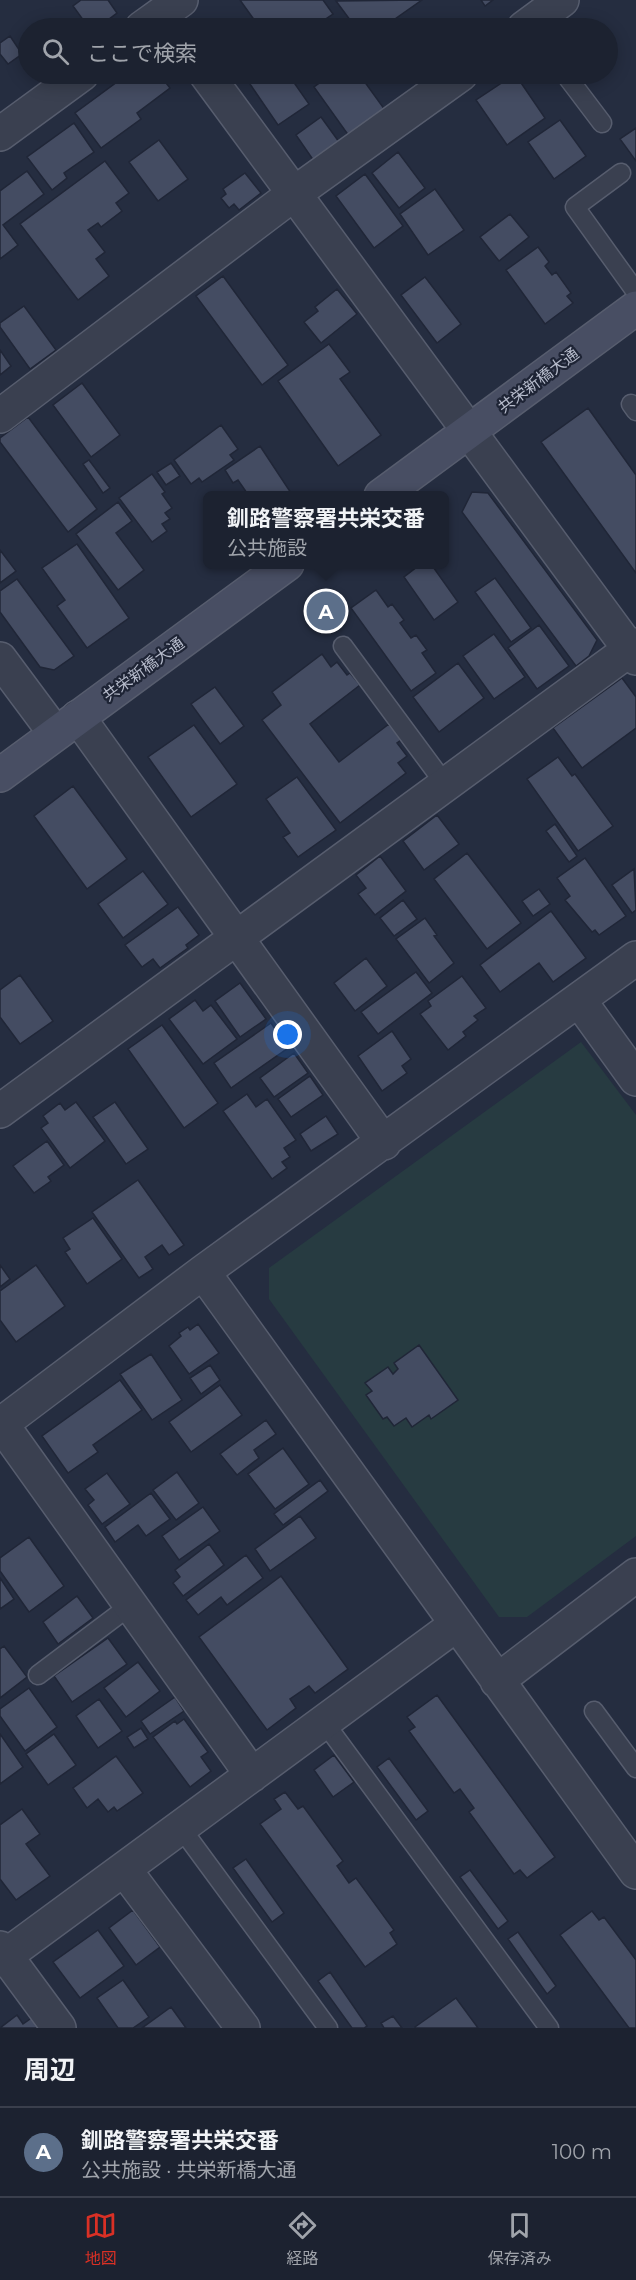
<!DOCTYPE html>
<html lang="ja">
<meta charset="utf-8">
<style>
:root{--surface:#1c2230;--page:#252a38;--text:#f1f3f6;--muted:#a0a4ab;--line:#3a3f4c;--accent:#d93025}
body{margin:0;font-family:Montserrat,"Noto Sans JP",sans-serif;background:var(--page);color:var(--text)}
.you{position:absolute;left:288px;top:1035px;width:21px;height:21px;margin:-15px;border:4px solid #fff;border-radius:50%;background:#1a73e8;box-shadow:0 0 0 9px #1a73e833}
.badge{display:grid;place-items:center;width:39px;height:39px;border-radius:50%;background:var(--accent);color:#fff;font-size:20px;font-weight:700}
.pin{position:absolute;translate:-50% -50%;border:3px solid #fff;box-shadow:0 2px 6px #0006}
.popup{position:absolute;left:203px;top:491px;width:246px;height:78px;box-sizing:border-box;display:grid;place-content:center;border-radius:9px;background:var(--surface);filter:drop-shadow(0 2px 4px #0005);font-size:20px;white-space:nowrap;color:var(--muted)}
.popup b{font-size:22px;color:var(--text)}
.popup::after{content:'';position:absolute;left:50%;top:100%;margin-left:-12px;border:12px solid transparent;border-top-color:var(--surface)}
.list{margin:0;padding:0;list-style:none}
h2{display:flex;justify-content:space-between;align-items:center;height:78px;margin:0;padding:0 24px;font-size:26px}
h2 small{font-size:20px;font-weight:400;color:var(--muted)}
.list li{display:grid;grid-template-columns:39px 1fr auto;gap:18px;align-items:center;box-sizing:border-box;height:90px;padding:0 24px;border-top:2px solid var(--line)}
.list b{display:block;font-size:22px;white-space:nowrap}
.list p{margin:0;font-size:20px;white-space:nowrap;color:var(--muted)}
.list em{font-size:20px;font-style:normal;color:var(--muted)}
.icon{flex:none;width:33px;height:33px;fill:none;stroke:currentColor;stroke-width:2;stroke-linecap:round;stroke-linejoin:round}
.map{position:relative;flex:none;width:636px;height:2028px;overflow:hidden}
.search{position:absolute;background:var(--surface);box-shadow:0 3px 15px #0003;left:18px;right:18px;top:18px;height:66px;display:flex;align-items:center;gap:15px;box-sizing:border-box;padding:0 21px;border-radius:33px;color:var(--muted);font-size:22px}
.sheet{height:168px;background:var(--surface)}
nav{display:flex;justify-content:space-around;align-items:center;box-sizing:border-box;height:84px;border-top:2px solid var(--line);background:var(--surface);font-size:16px;color:var(--muted)}
nav a{display:grid;justify-items:center;gap:3px}
nav .on{color:var(--accent)}
.map>svg:first-child{display:block}
.green{fill:#273b41}
.building{fill:#444c62;stroke:#202637;stroke-width:1.5}
.lines{fill:none;stroke-linecap:round;stroke-linejoin:round}
.lane-casing{stroke:#575d6e;stroke-width:21}
.street-casing{stroke:#575d6e;stroke-width:36}
.secondary-casing{stroke:#575d6e;stroke-width:36}
.lane{stroke:#3a4050;stroke-width:18}
.street{stroke:#3a4050;stroke-width:33}
.secondary{stroke:#484e63;stroke-width:33}
.labels{text-anchor:middle;stroke-width:4.5;stroke-linejoin:round;paint-order:stroke}
.street-label{font-size:16px;fill:#b6bbcb;stroke:#1e2435}
</style>
<div class="map">
<svg width="636" height="2028" viewBox="0 0 636 2028">
<rect width="100%" height="100%" fill="#252d40"/>
<path class="green" d="M581 1042 636 1115V1536L527 1617H499L269 1299V1268Z"/>
<path class="building" d="M81 0H108L117 13 97 28H89L73 6Z
M240 0H323L333 14 312 28H260Z
M422 0 382 28H356L336 1Z
M481 0H493L485 6Z
M10 36 22 54 8 64 0 54V43Z
M128 74H159L170 88 137 113 141 119 101 148 75 113Z
M265 74H288L309 104 278 125 250 84Z
M332 74H359L385 110 349 136 314 87Z
M515 74 545 118 507 145 476 100Z
M321 117 342 146 316 164 296 135Z
M560 120 586 156 554 179 528 142Z
M74 123 94 152 64 173 67 178 52 190 27 157Z
M636 128V161L620 139Z
M159 140 188 179 158 201 129 162Z
M398 152 425 188 399 208 372 173Z
M105 161 129 193 116 203 122 211 101 227 98 223 88 230 105 252 96 259 109 276 78 300 20 224Z
M27 171 44 194 3 225 18 245 0 259V191Z
M245 173 261 193 239 210 234 204 229 208 221 198 226 194 223 189Z
M365 174 403 226 374 248 336 196Z
M435 189 464 230 428 255 400 214Z
M510 214 529 237 499 261 480 237Z
M538 247 549 262 545 266 552 275 556 272 571 293 567 296 573 303 545 324 506 270Z
M223 276 288 365 262 385 196 296Z
M425 277 461 324 437 343 401 295Z
M337 289 357 314 321 343 304 322 318 311 315 307Z
M24 306 56 350 30 369 0 327V323Z
M329 344 350 372 340 379 381 435 338 466 278 381Z
M0 350 11 366 0 375Z
M82 383 120 435 91 457 53 405Z
M588 408 636 475V573L541 442Z
M28 417 97 509 68 532 0 442V438Z
M221 425 238 449 230 455 234 460 202 482 199 478 191 484 174 460Z
M260 446 293 496H249L238 480 233 483 225 470Z
M89 460 110 488 103 493 83 464Z
M171 463 180 476 166 485 157 472Z
M152 474 165 492 162 494 172 508 165 513 170 519 162 524 167 531 152 542 119 498Z
M472 492 488 493 597 640 589 656 576 666 462 512Z
M118 502 132 521 116 533 144 570 118 590 76 534Z
M77 544 129 618 87 648 57 606 65 600 42 568Z
M0 550 16 571 0 583Z
M421 564H431L458 602 434 620 404 577Z
M495 578 531 628 511 642 475 592Z
M17 579 74 656 54 670 40 667 0 612V591Z
M376 590 388 607 392 604 404 620 400 623 411 638 416 635 427 650 422 653 436 673 411 691 351 608Z
M332 594 344 610 319 628 308 612Z
M539 625 569 666 537 689 508 648Z
M494 634 525 677 494 699 463 656Z
M322 654 331 667 337 662 347 675 350 673 360 685 310 724 339 762 389 724 401 740 397 743 407 756 398 763 406 773 340 823 262 720 281 705 272 692Z
M458 663 484 698 439 732 413 697Z
M622 678 636 697V728L582 768 553 728Z
M215 687 244 726 220 744 191 704Z
M194 725 237 784 191 817 148 757Z
M558 757 572 776 575 774 613 826 578 851 527 779Z
M297 777 336 830 298 857 283 837 290 833 266 799Z
M73 786 127 859 87 889 34 816Z
M437 815 459 844 424 870 403 841Z
M555 824 577 856 569 862 546 831Z
M467 853 521 923 487 949 434 879Z
M380 856 406 891 375 915 358 894 366 888 356 875Z
M585 858 626 916 599 935 595 930 592 932 565 900 570 896 557 878Z
M634 869 636 910 632 913 612 885Z
M143 871 168 904 123 938 98 904Z
M539 889 550 904 533 916 522 901Z
M403 900 417 919 394 936 380 918Z
M178 907 199 935 186 945 188 948 160 968 153 959 142 967 125 945Z
M551 911 586 958 553 982 539 963 500 992 480 965Z
M425 918 437 935 434 936 454 963 429 983 396 939Z
M366 958 387 986 355 1011 334 983Z
M416 972 432 993 378 1034 361 1012Z
M20 975 53 1021 20 1044 0 1017V990Z
M462 976 486 1008 474 1016 478 1020 463 1032 466 1036 448 1050 420 1014 431 1006 428 1001Z
M240 983 266 1019 240 1037 215 1001Z
M195 1000 203 1011 211 1005 237 1039 203 1064 169 1019Z
M271 1023 288 1048 231 1088 214 1063Z
M162 1025 218 1103 184 1128 128 1049Z
M392 1031 411 1059 402 1066 407 1073 382 1091 358 1056Z
M294 1053 308 1073 274 1097 260 1078Z
M310 1076 323 1095 291 1117 278 1099Z
M247 1094 256 1107 267 1099 296 1140 284 1148 290 1157 282 1162 287 1168 272 1179 223 1111Z
M76 1102 105 1141 70 1168 41 1128 48 1123 43 1116 60 1103 65 1110Z
M115 1102 148 1149 126 1164 93 1117Z
M326 1116 338 1134 311 1151 300 1134Z
M47 1141 64 1165 48 1177 51 1181 34 1193 13 1166Z
M138 1180 184 1245 169 1255 162 1245 145 1257 153 1269 139 1278 92 1212Z
M93 1218 122 1259 87 1284 65 1252 70 1249 63 1238Z
M0 1265 10 1279 0 1287Z
M36 1265 65 1306 16 1342 0 1320V1291Z
M198 1324 219 1353 189 1374 169 1346 181 1336 179 1333 188 1327 190 1330Z
M419 1345 458 1400 431 1419 429 1415 412 1427 406 1418 394 1426 387 1417 383 1419 366 1395 372 1391 365 1383 388 1367 393 1374 398 1369 394 1363Z
M151 1354 182 1400 152 1420 120 1374Z
M210 1365 220 1380 201 1394 190 1378Z
M120 1380 142 1410 93 1445 98 1452 68 1473 42 1436Z
M220 1385 242 1415 191 1452 169 1422Z
M266 1420 276 1434 254 1450 259 1458 237 1475 220 1454Z
M283 1448 309 1484 275 1509 248 1474Z
M177 1472 199 1503 176 1520 153 1490Z
M107 1473 130 1504 102 1524 88 1505 94 1500 85 1489Z
M320 1480 328 1491 283 1525 274 1514Z
M151 1493 170 1519 146 1536 138 1525 115 1542 105 1527Z
M203 1507 220 1531 179 1560 162 1536Z
M300 1516 316 1538 270 1571 255 1549Z
M29 1537 64 1586 29 1612 0 1571V1558Z
M209 1544 224 1565 183 1596 173 1583 180 1577 175 1570Z
M246 1555 263 1578 227 1605 221 1597 198 1615 186 1600Z
M281 1576 348 1669 315 1693 309 1686 290 1699 296 1708 267 1730 199 1637Z
M0 1578 14 1599 0 1609Z
M77 1596 93 1618 58 1644 43 1622Z
M108 1638 127 1664 72 1702 54 1676Z
M4 1646 27 1677 0 1698V1649Z
M138 1662 160 1691 126 1717 104 1688Z
M29 1688 57 1727 25 1751 0 1716V1709Z
M437 1695 555 1857 527 1878 520 1870 514 1874 469 1812 474 1808 460 1789 454 1793 409 1731 415 1727 407 1717Z
M175 1697 184 1711 150 1734 141 1721Z
M99 1699 122 1731 98 1748 76 1716Z
M184 1719 208 1752 201 1757 211 1771 190 1787 153 1737 175 1721 177 1724Z
M141 1728 148 1739 134 1748 127 1737Z
M0 1734 23 1767 0 1784Z
M54 1734 76 1765 48 1785 26 1754Z
M334 1755 354 1782 333 1797 314 1770Z
M116 1756 143 1793 117 1811 114 1807 108 1812 98 1799 87 1808 73 1788Z
M389 1758 428 1811 416 1820 377 1767Z
M285 1792 298 1809 303 1806 343 1861 337 1866 349 1883 356 1878 394 1930 390 1933 397 1944 365 1967 260 1824 281 1809 274 1799Z
M22 1809 40 1834 26 1844 50 1876 16 1900 0 1879V1825Z
M246 1859 284 1913 272 1922 233 1868Z
M470 1870 508 1921 498 1929 460 1877Z
M133 1910 160 1947 136 1965 109 1928Z
M592 1911 599 1920 604 1917 636 1960V2028H629L560 1935Z
M98 1930 124 1966 80 1998 53 1962Z
M518 1932 556 1986 547 1994 508 1939Z
M330 1972 367 2026 364 2028H352L318 1981Z
M123 1980 149 2017 133 2028H118L97 1998Z
M456 1998 478 2028H416L415 2027Z
M171 2007 186 2028H142Z
M17 2015 23 2024 33 2017 40 2028H0Z
M393 2016 402 2028H384L381 2023Z"/>
<g class="lines">
<g class="lane-casing">
<path id="lane" d="M565 74 602 123
M621 173 575 207 636 292
M631 404 636 411
M343 646 445 784
M38 1675 131 1605
M594 1711 636 1768
M324 1722 549 2028
M181 1828 328 2028"/>
</g>
<g class="street-casing">
<path id="street" d="M142 28 181 0
M524 28 562 0
M206 74 636 658
M0 134 82 74
M0 416 295 193 461 74
M0 659 55 733
M78 717 384 1143
M579 1000 636 1079
M0 1111 636 645
M203 1272 636 1872
M0 1422 252 1775
M0 1425 203 1272 636 958
M497 1681 636 1575
M124 1869 243 2028
M0 1948 59 2028
M0 1960 457 1624"/>
</g>
<g class="secondary-casing">
<path id="secondary" d="M381 496 636 308
M0 775 287 564"/>
</g>
<use href="#lane" class="lane"/>
<use href="#street" class="street"/>
<use href="#secondary" class="secondary"/>
</g>
<g class="labels">
<g class="street-label">
<text transform="translate(538 380) rotate(-37)" y="6">共栄新橋大通</text>
<text transform="translate(143 669) rotate(-36)" y="6">共栄新橋大通</text>
</g>
</g>
</svg>
<div class="you"></div>
<div class="pin badge" style="left:326px;top:611px;background:#5c6f8a">A</div>
<div class="popup"><b>釧路警察署共栄交番</b>公共施設</div>
<div class="search"><svg class="icon" aria-label="search" viewBox="0 0 24 24"><circle cx="10" cy="10" r="6"/><path d="M15 15l6 6"/></svg>ここで検索</div>
</div>
<section class="sheet">
<h2>周辺<small></small></h2>
<ul class="list">
<li><span class="badge" style="background:#5c6f8a">A</span><div><b>釧路警察署共栄交番</b><p>公共施設 · 共栄新橋大通</p></div><em>100 m</em></li>
</ul>
</section>
<nav>
<a class="on"><svg class="icon" aria-label="map" viewBox="0 0 24 24"><path d="M3 6l6-2 6 2 6-2v14l-6 2-6-2-6 2zM9 4v14M15 6v14"/></svg>地図</a>
<a><svg class="icon" aria-label="directions" viewBox="0 0 24 24"><path d="M12 3l9 9-9 9-9-9zM9 14v-3h6M13 9l2 2-2 2"/></svg>経路</a>
<a><svg class="icon" aria-label="saved" viewBox="0 0 24 24"><path d="M7 4h10v16l-5-4-5 4z"/></svg>保存済み</a>
</nav>
